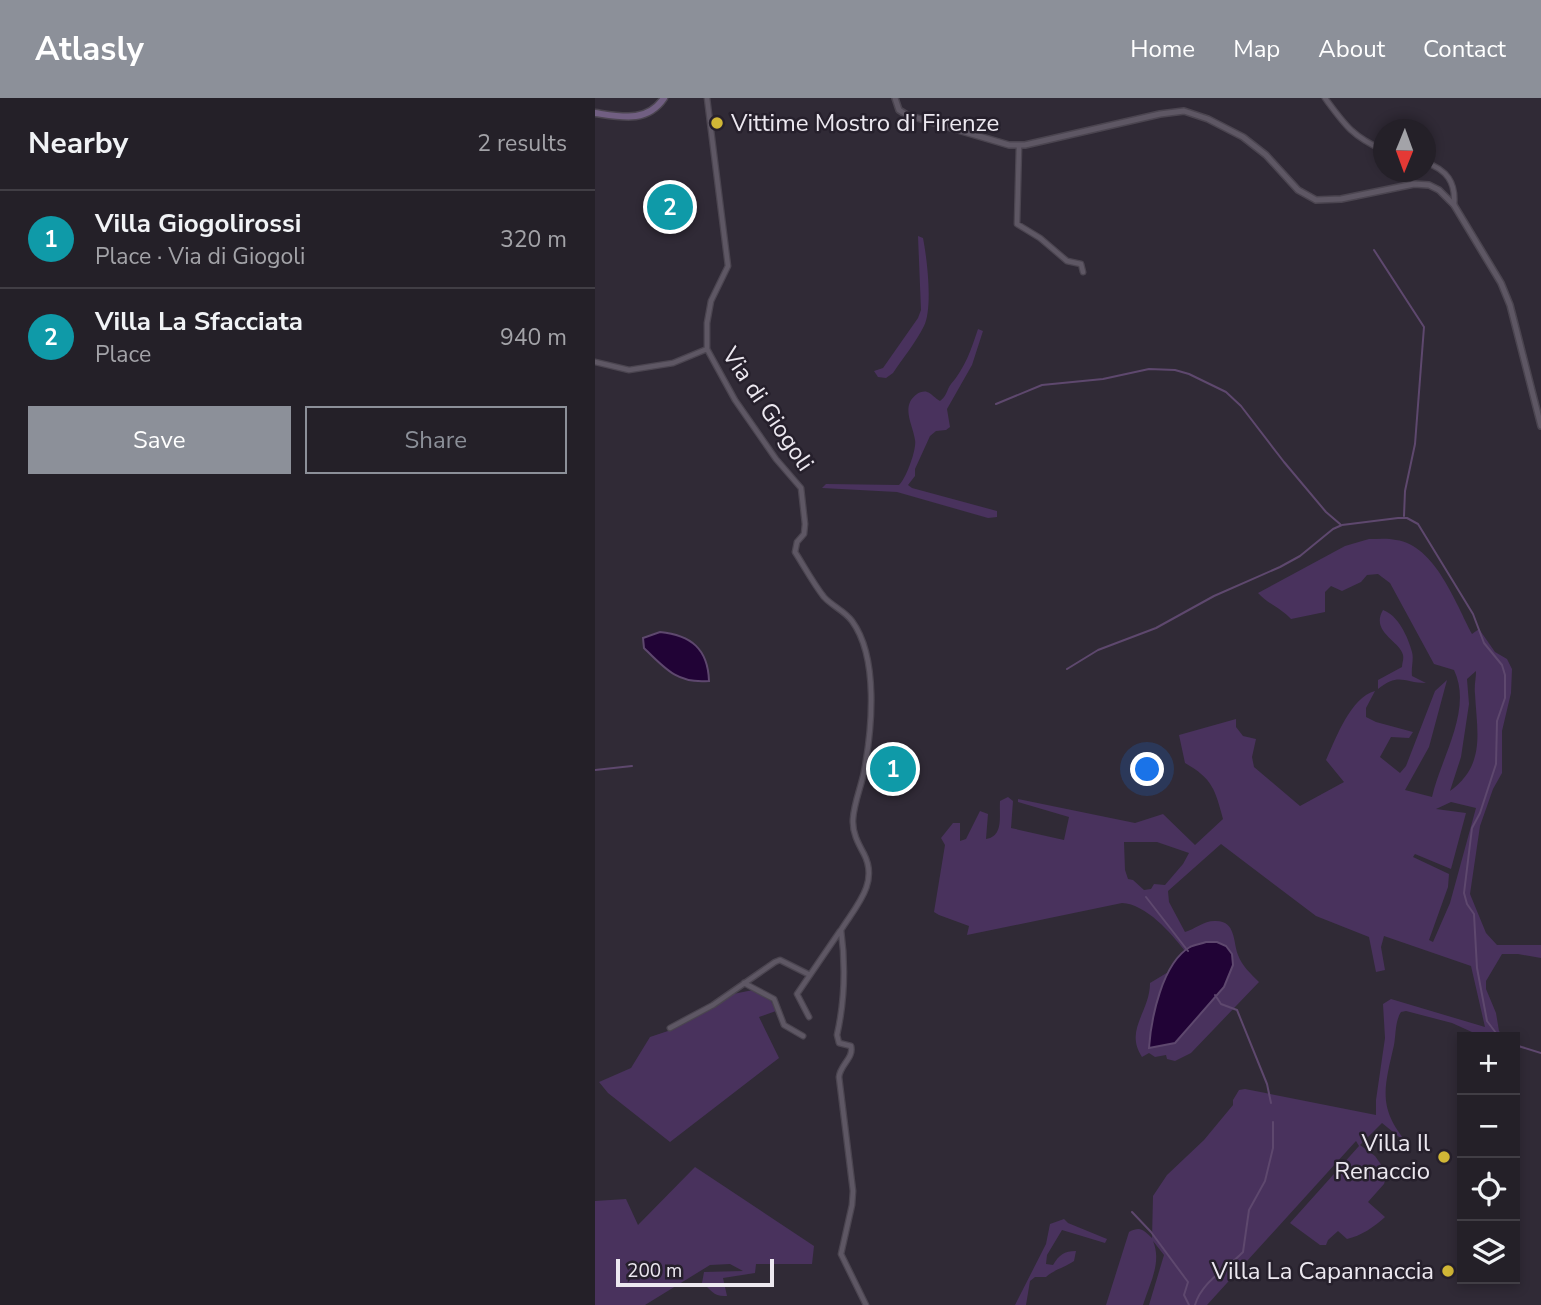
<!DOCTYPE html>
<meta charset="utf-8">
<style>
:root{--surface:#242028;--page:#302d34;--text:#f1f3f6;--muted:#a3a3a8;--line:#413e45;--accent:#8c9099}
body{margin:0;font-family:"Nunito Sans",sans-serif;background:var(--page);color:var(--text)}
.controls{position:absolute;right:21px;bottom:21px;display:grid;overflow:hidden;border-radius:0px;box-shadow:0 4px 10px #0003}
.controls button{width:63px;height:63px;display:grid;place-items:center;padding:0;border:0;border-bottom:2px solid var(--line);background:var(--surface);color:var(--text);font:35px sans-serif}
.compass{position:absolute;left:778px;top:21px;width:63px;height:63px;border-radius:50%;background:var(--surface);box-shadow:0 4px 10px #0003;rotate:181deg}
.scale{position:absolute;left:21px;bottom:18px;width:158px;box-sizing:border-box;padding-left:7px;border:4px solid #ece8f0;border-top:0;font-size:19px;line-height:24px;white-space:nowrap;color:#ece8f0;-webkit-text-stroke:5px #26202c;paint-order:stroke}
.you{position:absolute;left:553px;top:672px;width:24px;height:24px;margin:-18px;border:5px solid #fff;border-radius:50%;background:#1a73e8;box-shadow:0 0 0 10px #1a73e833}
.badge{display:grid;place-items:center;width:46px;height:46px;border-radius:50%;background:var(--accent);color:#fff;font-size:23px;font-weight:700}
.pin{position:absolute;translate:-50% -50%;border:4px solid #fff;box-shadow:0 2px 7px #0006}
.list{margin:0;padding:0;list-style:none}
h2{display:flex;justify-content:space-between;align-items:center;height:91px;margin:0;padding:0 28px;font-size:30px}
h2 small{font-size:23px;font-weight:400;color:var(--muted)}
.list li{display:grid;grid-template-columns:46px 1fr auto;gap:21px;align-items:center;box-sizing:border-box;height:98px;padding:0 28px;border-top:2px solid var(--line)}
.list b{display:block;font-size:26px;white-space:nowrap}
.list p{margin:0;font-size:23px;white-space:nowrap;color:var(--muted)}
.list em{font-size:23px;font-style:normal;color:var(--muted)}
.actions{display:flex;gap:14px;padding:21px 28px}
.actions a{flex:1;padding:16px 0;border:2px solid var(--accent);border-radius:0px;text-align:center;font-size:24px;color:var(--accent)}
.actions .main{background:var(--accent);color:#fff}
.icon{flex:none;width:38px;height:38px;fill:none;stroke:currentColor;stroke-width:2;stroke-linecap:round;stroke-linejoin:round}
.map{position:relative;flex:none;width:946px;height:1207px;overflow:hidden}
header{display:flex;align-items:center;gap:42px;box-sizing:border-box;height:98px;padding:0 35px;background:var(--accent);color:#fff}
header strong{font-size:33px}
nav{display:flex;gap:38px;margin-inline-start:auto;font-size:24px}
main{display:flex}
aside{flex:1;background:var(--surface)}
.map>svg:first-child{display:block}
.green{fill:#49325d;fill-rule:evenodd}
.water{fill:#210336;stroke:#5e486e;stroke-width:2}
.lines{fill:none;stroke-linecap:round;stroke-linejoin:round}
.stream{stroke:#5e486e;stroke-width:2}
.minor-casing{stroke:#4b4550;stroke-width:7}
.tertiary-casing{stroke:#4b4550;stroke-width:8}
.secondary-casing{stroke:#4b4550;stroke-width:9}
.minor{stroke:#5e5764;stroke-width:4.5}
.tertiary{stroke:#5e5764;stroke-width:5}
.secondary{stroke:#715f82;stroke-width:6}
.poi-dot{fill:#d1b736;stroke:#26202c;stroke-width:2.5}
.labels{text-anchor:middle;stroke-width:5;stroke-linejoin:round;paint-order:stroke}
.poi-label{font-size:24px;fill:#ece8f0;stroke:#26202c;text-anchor:end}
.street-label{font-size:24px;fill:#ece8f0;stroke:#26202c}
</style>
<header>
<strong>Atlasly</strong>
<nav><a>Home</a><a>Map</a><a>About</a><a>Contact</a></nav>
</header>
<main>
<aside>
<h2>Nearby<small>2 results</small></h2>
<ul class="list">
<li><span class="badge" style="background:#0f9aa8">1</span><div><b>Villa Giogolirossi</b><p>Place · Via di Giogoli</p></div><em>320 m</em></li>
<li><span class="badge" style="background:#0f9aa8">2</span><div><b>Villa La Sfacciata</b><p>Place</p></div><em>940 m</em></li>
</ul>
<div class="actions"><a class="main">Save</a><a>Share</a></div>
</aside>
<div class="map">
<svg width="946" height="1207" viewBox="0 0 946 1207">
<rect width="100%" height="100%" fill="#302a36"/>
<path class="green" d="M323 138 328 140C332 160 338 210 329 228 321 244 308 260 298 275L291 280 283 279 279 273 288 270 323 220 326 212Z
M383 231 388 233 377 267 352 311 355 329 351 332 341 333 335 338 320 371V378L313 387 317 390 402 413V419L393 420 302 394 227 390 231 386 304 387C311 381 322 351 320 342 318 327 305 308 322 296 324 294 330 293 332 294 336 295 341 301 345 303 352 298 352 291 356 286 370 270 376 252 383 231Z
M774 441C783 441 793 440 801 442 840 447 861 506 877 536L884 531 900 554 912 561 917 571 916 595 907 633V675L898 691 885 728 875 796 891 835 902 847H946V860L923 856H907L891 883V891L901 915 904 933 909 939H888L857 925 811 913 806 914C800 923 801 937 799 947 789 991 782 1010 814 1047L787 1025 765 1047 780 1058 792 1075 789 1086 773 1104 790 1119C779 1129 766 1138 752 1141L743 1133 733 1142 731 1147H725L695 1125 764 1048 761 1043 612 1207H554L569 1157 558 1143C567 1164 555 1185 548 1207H511L534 1134C546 1128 548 1132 557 1140L558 1098 572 1077 609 1042 638 1007V1002L644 992 650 991 781 1017V1002L790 940 788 906 796 901 890 929 876 868 789 838 786 849 790 872 781 874 774 839 721 818 626 746 573 793 574 804 590 834C600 831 610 822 621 823 641 823 638 844 643 857 647 868 656 876 664 884L596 955 580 963 572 961 571 957 560 959 554 955 547 959C529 932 555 914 555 885L575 873 561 908 556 927 614 904 629 889 596 848 590 853C576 835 551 806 527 805L372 837 374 828 344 817 339 814 350 747 346 740 358 725H365V743L371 741 385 713 393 716 391 741C409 738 404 718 405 703L413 699 418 703 416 730 469 742 474 719 423 704V701L540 725 568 716 600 747 628 721C620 692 618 681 590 665L584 637 641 621V629L648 638 661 641 657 659 659 669 705 708 749 684 731 662C741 640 756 599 780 593L771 610V619L781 624 818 634 814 640 796 639 785 659 805 675 811 668 840 593 852 582 834 649 810 692 837 699C846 659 878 612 859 572L839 566 795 485 783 476 772 477 766 484 747 493 736 488 730 494V514L696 521C686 510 673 506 663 495L750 448ZM881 573C881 581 879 588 880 596 882 634 891 667 855 693L866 659 874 606 872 581ZM856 704 881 710 855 805 838 844 834 842 853 789 854 776 818 759 820 756 856 771 871 715 841 711ZM529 744H562L594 755 588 766 570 787 559 786 556 791 549 792 538 782 533 781 530 772Z
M788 512C803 517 813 539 817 554 819 561 816 570 817 578L831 585C809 585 804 574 783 591V582L807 569C807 565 809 561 808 557 805 543 775 534 788 512Z
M158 892 175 901 181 913 164 919 184 960 75 1044 13 995 4 984 36 970 55 939 73 933 138 896Z
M100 1069 219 1148 217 1166H161L160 1175 128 1180 132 1198C118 1199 117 1192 107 1185L109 1174 148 1173 135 1166 115 1167 50 1207H0V1103L31 1101 43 1127Z
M469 1121 473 1125 512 1141 510 1145 467 1132 452 1157 451 1166 458 1167C464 1157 469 1153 481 1153L479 1163C469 1170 460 1171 451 1179H440L435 1183 431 1207H420L451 1146 455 1126Z"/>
<path class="water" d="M65 534C96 537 113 551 114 583 83 586 70 571 49 550L48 540Z
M611 844H622L631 848 637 856 638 867 629 889 580 945 554 950C556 921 567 865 595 849 599 847 606 846 611 844Z"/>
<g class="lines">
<path class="stream" d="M779 152 829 229 820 346 810 393 809 418
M401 306 447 287 508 281 554 271 580 272 594 276 631 294 646 308 689 364 731 414 745 426
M472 571 503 552 561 530 619 498 685 469 705 458 738 431 747 427 803 420H812L823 426 878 516 889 545 907 567 910 577V600L902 623 901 666 885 715 877 730 869 795 872 806 879 816 882 870 892 923 901 935 907 939
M0 672 37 668
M551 799 593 853
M620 897 626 906 642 912 672 986 676 1005
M920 947 946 955
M537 1114 556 1134 593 1184 589 1197 594 1207
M600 1207C607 1183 632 1171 648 1154L654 1112 670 1083 678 1050V1024"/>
<g class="minor-casing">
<path id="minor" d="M112 0 133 168 116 203 112 225V251L140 302 181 361 206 390 210 426 209 436 202 444 200 454C209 468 218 485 229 499 237 508 250 513 257 523 284 560 277 631 269 674 266 689 259 705 258 721 257 734 263 745 269 756 284 785 261 808 246 832 251 869 250 901 242 937L244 945 256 948C259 960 245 967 244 979L258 1093 257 1107 246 1156 271 1207
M730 0C750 27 757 38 788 52
M424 48 422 126 445 140 472 163 486 166 488 174
M830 64C852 72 861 84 859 107
M0 264 34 272 78 265 112 251
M149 885 179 901 189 927 208 938
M214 919 202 896 245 833
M75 930 118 907 180 864 185 862 215 877"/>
</g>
<g class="tertiary-casing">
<path id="tertiary" d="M300 0 304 12 312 17 414 47H430L565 16 589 13 613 21 648 39 671 57 703 92 721 102 746 101 819 86 834 87 844 92 859 107 906 185 915 207 946 328"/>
</g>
<g class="secondary-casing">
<path id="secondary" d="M0 15C27 19 52 25 69 0"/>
</g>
<use href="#minor" class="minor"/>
<use href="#tertiary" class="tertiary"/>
<use href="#secondary" class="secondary"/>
</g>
<g class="poi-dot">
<circle cx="122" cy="25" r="7"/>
<circle cx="849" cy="1059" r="7"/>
<circle cx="853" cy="1173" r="7"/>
</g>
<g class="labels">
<g class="poi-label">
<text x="136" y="33" text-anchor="start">Vittime Mostro di Firenze</text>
<text x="835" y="1053">Villa Il<tspan x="835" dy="28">Renaccio</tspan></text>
<text x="839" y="1181">Villa La Capannaccia</text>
</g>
<g class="street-label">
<text transform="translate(173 311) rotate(56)" y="8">Via di Giogoli</text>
</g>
</g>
</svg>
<div class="controls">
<button>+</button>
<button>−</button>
<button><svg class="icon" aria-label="locate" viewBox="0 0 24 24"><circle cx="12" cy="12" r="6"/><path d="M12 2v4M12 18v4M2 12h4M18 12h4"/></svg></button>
<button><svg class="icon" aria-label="layers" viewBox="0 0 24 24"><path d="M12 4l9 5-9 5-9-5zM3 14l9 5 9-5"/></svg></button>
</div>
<svg class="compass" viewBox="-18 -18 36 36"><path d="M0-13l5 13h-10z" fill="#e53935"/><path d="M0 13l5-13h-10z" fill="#a3a3a8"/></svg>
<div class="scale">200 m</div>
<div class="you"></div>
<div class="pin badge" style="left:298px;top:671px;background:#0f9aa8">1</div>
<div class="pin badge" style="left:75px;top:109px;background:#0f9aa8">2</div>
</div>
</main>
